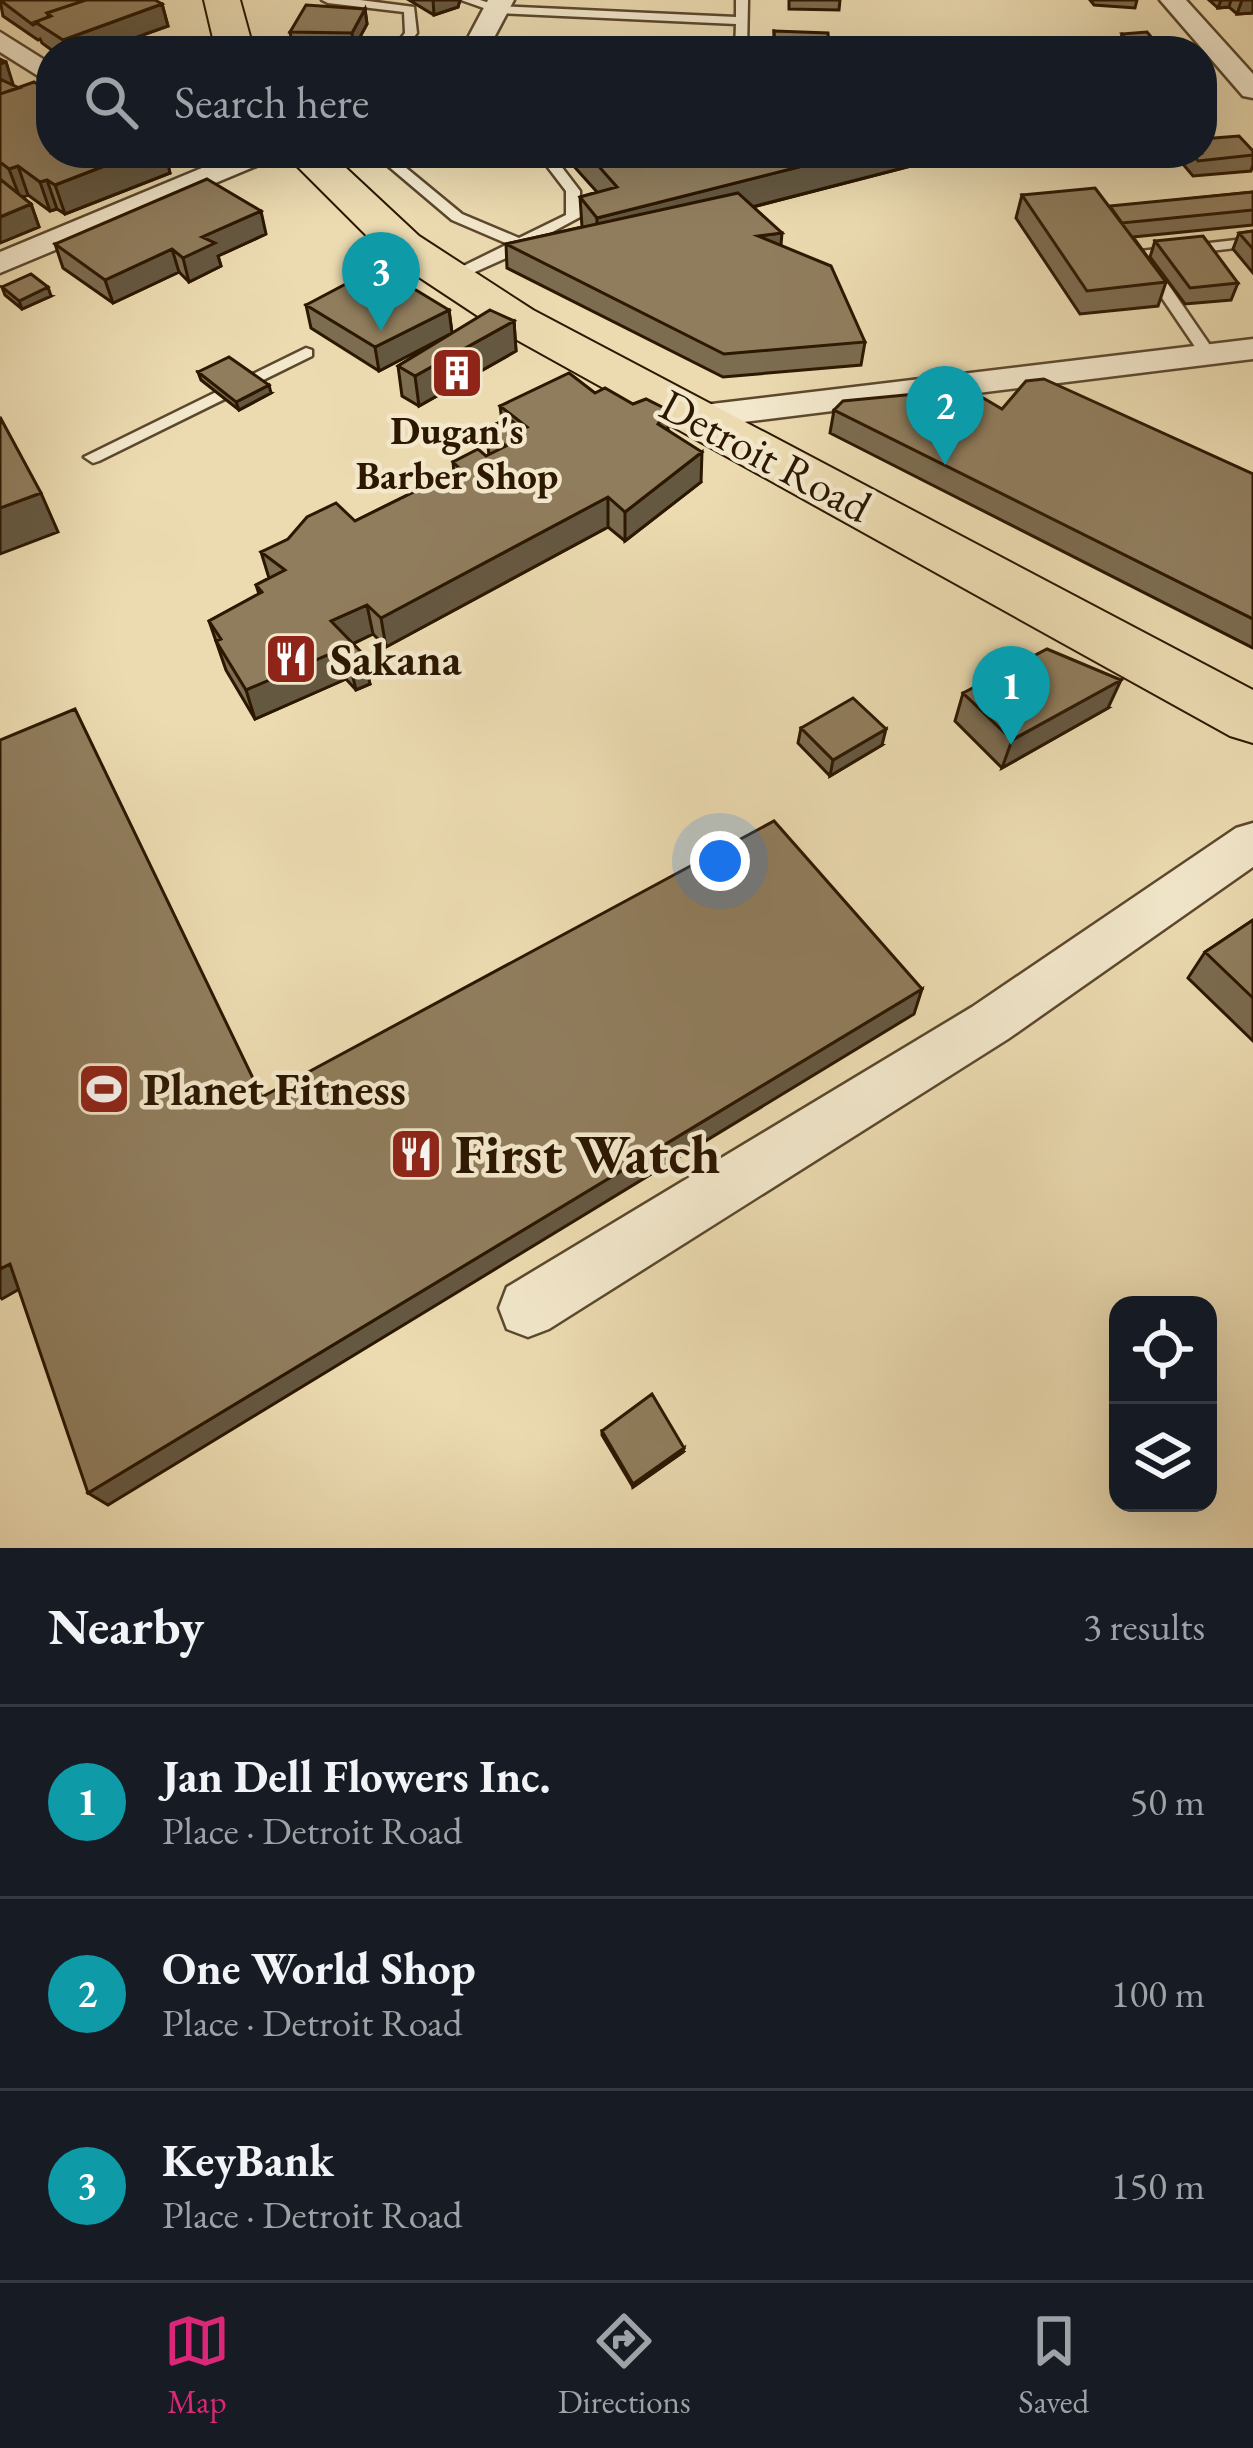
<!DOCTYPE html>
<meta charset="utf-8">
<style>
:root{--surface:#171b24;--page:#242831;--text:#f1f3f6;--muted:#9ea1a6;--line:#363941;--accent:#db2777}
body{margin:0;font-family:"EB Garamond",serif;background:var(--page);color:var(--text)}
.controls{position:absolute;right:36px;bottom:36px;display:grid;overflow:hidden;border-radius:24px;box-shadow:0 12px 48px #0002}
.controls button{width:108px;height:108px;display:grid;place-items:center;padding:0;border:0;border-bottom:3px solid var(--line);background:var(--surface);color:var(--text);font:60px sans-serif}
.you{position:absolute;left:720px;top:861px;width:42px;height:42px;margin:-30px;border:9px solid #fff;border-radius:50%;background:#1a73e8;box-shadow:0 0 0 18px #1a73e833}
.badge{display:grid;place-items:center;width:78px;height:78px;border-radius:50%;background:var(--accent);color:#fff;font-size:39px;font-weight:700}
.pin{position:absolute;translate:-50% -99px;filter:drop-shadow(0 3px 6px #0008)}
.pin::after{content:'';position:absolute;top:63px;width:42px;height:36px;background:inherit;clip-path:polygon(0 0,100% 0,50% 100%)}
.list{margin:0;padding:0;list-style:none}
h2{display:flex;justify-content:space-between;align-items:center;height:156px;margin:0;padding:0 48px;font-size:51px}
h2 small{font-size:39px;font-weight:400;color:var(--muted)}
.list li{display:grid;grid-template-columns:78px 1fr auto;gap:36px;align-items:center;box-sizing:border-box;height:192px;padding:0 48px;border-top:3px solid var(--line)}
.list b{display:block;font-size:45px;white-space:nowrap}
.list p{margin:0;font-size:39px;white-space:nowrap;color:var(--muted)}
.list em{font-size:39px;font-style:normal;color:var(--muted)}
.icon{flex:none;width:66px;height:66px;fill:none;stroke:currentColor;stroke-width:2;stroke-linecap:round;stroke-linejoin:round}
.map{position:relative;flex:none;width:1253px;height:1548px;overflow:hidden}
.search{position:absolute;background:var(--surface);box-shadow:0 12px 48px #0002;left:36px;right:36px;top:36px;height:132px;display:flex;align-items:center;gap:30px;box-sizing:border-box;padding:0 42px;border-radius:48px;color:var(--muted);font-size:45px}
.sheet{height:732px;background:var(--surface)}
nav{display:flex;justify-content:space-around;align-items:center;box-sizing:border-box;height:168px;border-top:3px solid var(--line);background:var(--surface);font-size:33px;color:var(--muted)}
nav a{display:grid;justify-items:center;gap:6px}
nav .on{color:var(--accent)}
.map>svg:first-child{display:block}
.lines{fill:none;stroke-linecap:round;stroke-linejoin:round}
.lane-casing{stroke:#5c482d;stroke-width:5}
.street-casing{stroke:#5c482d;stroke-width:5}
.primary-casing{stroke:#2c1701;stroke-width:4}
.lane{fill:#f3e8cc;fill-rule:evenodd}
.street{fill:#f3e8cc;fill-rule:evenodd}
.primary{fill:#ecdbb1;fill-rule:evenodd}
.wall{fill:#7c6c50;stroke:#2c1701;stroke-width:3}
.shaded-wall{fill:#655841;stroke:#2c1701;stroke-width:3}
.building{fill:#907d5d;stroke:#2c1701;stroke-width:3}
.labels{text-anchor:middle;stroke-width:9;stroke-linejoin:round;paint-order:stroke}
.far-poi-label{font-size:39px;font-weight:bold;fill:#2c1701;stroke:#f3e8cc}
.street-label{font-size:45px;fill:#2c1701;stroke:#f3e8cc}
.poi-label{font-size:45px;font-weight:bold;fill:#2c1701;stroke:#f3e8cc;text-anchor:start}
.near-poi-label{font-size:54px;font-weight:bold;fill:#2c1701;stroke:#f3e8cc;text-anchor:start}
</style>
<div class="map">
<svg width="1253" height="1548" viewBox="0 0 1253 1548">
<rect width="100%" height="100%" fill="#ecdbb1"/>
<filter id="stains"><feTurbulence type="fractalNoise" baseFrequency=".00167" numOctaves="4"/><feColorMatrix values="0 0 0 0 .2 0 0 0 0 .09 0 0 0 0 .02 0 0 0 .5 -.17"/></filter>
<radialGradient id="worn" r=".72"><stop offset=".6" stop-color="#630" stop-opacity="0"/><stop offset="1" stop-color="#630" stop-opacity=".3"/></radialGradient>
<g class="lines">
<g class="lane-casing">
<path id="lane" d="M322 0H360L414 7 417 33 403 51H391L405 33 404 12 328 3Z
M461 0H480L499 6 736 17V0H748L747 51H735L736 24 498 13Z
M388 153 462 214 519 238 566 215V191L537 153H551L580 191V217L530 244 528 248 455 281H445V275L508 244 452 220 374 154Z
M1253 238V246L1150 258 1216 354 1208 359 1202 357 1133 255 1140 251Z
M306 348 312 350V356L99 461 93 463 84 457Z"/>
</g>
<g class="street-casing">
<path id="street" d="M488 0H514L487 51H461Z
M1160 0H1186L1253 74V98L1243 96Z
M0 32 51 64V84L0 52Z
M238 153H277L273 159 0 273V252Z
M1253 339V359L695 428 682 425 677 417 682 409 695 406Z
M1253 823V867L1008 1039 549 1329 528 1337 507 1329 499 1308 507 1287 972 1007 1236 828Z"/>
</g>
<g class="primary-casing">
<path id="primary" d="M204 0H240L254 51H216Z
M284 153H330L419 236 533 310 1253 690V743L1230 736 499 330 387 256Z"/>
</g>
<use href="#lane" class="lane"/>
<use href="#street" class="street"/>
<use href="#primary" class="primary"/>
</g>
<path class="wall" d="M0 0 162 4 168 26 98 51H53L42 43 40 39 38 40 3 16Z
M409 0H460L458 7 434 15Z
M789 0H840L839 10 789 9Z
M1090 0H1137L1135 8 1094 5Z
M1209 0H1253V13L1237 14 1229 7 1218 8Z
M365 9 367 24 354 48 293 47 290 32Z
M774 31 829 46V51H755L774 47Z
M1122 34 1163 51H1120L1118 49Z
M0 59 6 62 12 84 51 153H165L170 173 65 214 57 209 50 211 28 195 22 197 31 204 39 227 0 243Z
M1253 151V165L1251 171 1193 176 1177 157 1178 153Z
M562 153H961L753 207 781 245 865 342 861 365 723 377 507 268 506 244 582 227 580 197 597 192Z
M1253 192V225L1133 237 1166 282 1158 306 1080 314 1016 218 1022 195 1110 207Z
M1253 231V273L1233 249 1239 233Z
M266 234 218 256 221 266 189 282 179 272 113 303 63 268 55 244Z
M1155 241 1238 283 1231 300 1185 304 1150 257Z
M2 287 51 296 22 309 5 295Z
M306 305 449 310 452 333 514 321 516 351 419 406 402 396 398 366 444 337 379 371 311 328Z
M198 372 271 393 239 410 201 380Z
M595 393 668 430 701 482 625 541 608 527 386 647 373 634 353 644 370 684 356 690 346 679 255 719 226 670 209 621 259 594 256 585 269 578 261 552 355 521 454 472 453 462 489 455 486 429 502 421 500 406Z
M1002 409 1253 474V648L830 433 834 410Z
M963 693 1108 708 1002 768 955 721Z
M801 728 882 745 830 776 798 743Z
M1253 920V1041L1188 978 1205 952Z
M602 1431 683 1452 633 1487 602 1435Z"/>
<path class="shaded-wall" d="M433 0H460L458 7 434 15Z
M1221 0H1231L1229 7 1218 8Z
M1242 0H1253V13L1237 14Z
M162 4 168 26 98 51H66L63 40Z
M365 9 367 24 354 48 352 33Z
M6 62 13 84 0 89V64Z
M138 153H165L170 173 65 214 55 185Z
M854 153H961L597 247V218Z
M18 166 28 195 20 198 9 169Z
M47 180 57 209 50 211 40 182Z
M31 204 39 227 0 243V217Z
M261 211 266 234 218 256 221 266 189 282 183 258 202 237Z
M782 233 780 256 758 236Z
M172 249 179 272 113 303 105 280Z
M48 287 51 296 22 309 19 301Z
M449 310 452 333 379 371 375 347Z
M514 321 516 351 419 406 415 376Z
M269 385 271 393 239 410 236 402Z
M668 410V440L658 424Z
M702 452 701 482 625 541V512Z
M41 493 58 532 0 554V508Z
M608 497V527L386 647 381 618Z
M367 605 373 634 339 650 346 679 255 719 246 690 331 621Z
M364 655 370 684 356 690 349 661Z
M1121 680 1108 708 1002 768 1012 740Z
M886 729 882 745 830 776 833 760Z
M922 989 914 1014 108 1505 88 1493Z
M10 1264 30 1283 2 1299 0 1297V1269Z
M684 1448 683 1452 633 1487V1484Z"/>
<path class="building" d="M0 0H86L47 13 49 17 35 22 37 23 33 25Z
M86 0H155L162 4 63 40 35 22 51 16 47 13Z
M306 5 365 9 352 33 290 32Z
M774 31 828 33 829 46 775 44Z
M1147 32 1163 51H1125L1123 48 1133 47 1122 34Z
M781 45 787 51H755Z
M0 79 19 88 0 94Z
M34 82 51 93V153H138L55 185 47 180 40 182 18 166 9 169 0 162V94Z
M1239 136 1253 151V155L1198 161 1192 153H1202V139Z
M587 153H854L597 218 580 197 617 187Z
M0 179 31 204 0 217Z
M207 179 261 211 202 237 215 243 183 258 172 249 105 280 55 244Z
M1095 188 1166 282 1087 291 1022 195Z
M1253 192V210L1122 223 1110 206Z
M738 193 782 233 758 236 831 266 865 342 724 354 506 244Z
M1253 231V249L1239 233Z
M1203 236 1238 283 1190 288 1155 241Z
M378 267 449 310 375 347 306 305Z
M31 274 48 287 19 301 2 287Z
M490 310 514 321 415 376 398 366Z
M229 357 269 385 236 402 198 372Z
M569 373 595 393 605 388 633 404 646 399 668 410 658 424 702 452 625 512 608 497 381 618 367 605 331 621 364 655 349 661 339 650 246 690 216 641 221 639 209 621 262 592 256 585 285 570 261 552 288 539 307 517 336 503 355 521 460 469 453 462 478 449 486 456 506 446 486 429 508 418 522 429 527 427 500 406Z
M1044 379 1253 474V619L834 410 843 401 968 389 1002 409 1026 381Z
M0 417 41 493 0 508Z
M1047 649 1121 680 1012 740 963 693Z
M853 698 886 729 833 760 801 728Z
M75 709 262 1097 774 821 922 989 88 1493 10 1264 0 1269V740Z
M1253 920V998L1205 952Z
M652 1394 684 1448 633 1484 602 1431Z"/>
<defs>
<g id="building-square" transform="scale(2.7)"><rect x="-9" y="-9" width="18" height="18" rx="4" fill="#8f2418" stroke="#f3e8cc"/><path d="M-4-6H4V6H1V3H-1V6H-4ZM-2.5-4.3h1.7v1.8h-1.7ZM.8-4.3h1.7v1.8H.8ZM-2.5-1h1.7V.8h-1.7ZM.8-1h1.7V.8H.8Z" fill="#fff"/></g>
<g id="restaurant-square" transform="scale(2.7)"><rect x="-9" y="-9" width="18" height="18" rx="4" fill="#8f2418" stroke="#f3e8cc"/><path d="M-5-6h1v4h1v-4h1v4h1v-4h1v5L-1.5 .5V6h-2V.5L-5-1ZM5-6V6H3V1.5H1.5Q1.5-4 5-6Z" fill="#fff"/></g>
<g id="stadium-square" transform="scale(2.7)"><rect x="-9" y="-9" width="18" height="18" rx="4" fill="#8f2418" stroke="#f3e8cc"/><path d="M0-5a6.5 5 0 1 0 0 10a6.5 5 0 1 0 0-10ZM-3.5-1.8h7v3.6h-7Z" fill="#fff"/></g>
</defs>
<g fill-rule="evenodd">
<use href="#building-square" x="457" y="373"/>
<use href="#restaurant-square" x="291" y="659"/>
<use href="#stadium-square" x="104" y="1089"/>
<use href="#restaurant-square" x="416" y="1154"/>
</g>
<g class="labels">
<g class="far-poi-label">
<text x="457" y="444">Dugan's<tspan x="457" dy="45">Barber Shop</tspan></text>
</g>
<g class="street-label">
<text transform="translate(766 455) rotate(28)" y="16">Detroit Road</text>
</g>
<g class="poi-label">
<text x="330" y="675">Sakana</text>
<text x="143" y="1105">Planet Fitness</text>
</g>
<g class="near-poi-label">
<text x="455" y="1173">First Watch</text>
</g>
</g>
<rect width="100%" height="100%" filter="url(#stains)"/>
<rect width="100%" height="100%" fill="url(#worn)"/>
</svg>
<div class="controls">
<button><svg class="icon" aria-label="locate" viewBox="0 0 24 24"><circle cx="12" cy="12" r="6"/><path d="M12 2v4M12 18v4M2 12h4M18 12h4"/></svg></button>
<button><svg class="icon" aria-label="layers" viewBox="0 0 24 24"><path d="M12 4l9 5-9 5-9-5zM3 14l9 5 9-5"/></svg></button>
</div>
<div class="you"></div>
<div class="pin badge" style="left:1011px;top:745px;background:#0f9aa8">1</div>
<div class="pin badge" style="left:945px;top:465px;background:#0f9aa8">2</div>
<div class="pin badge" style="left:381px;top:331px;background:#0f9aa8">3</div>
<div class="search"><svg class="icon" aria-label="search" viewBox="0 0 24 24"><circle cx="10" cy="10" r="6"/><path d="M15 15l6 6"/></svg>Search here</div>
</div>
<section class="sheet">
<h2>Nearby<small>3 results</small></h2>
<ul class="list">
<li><span class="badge" style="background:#0f9aa8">1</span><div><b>Jan Dell Flowers Inc.</b><p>Place · Detroit Road</p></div><em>50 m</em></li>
<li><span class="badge" style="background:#0f9aa8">2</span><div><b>One World Shop</b><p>Place · Detroit Road</p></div><em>100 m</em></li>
<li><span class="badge" style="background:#0f9aa8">3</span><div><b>KeyBank</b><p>Place · Detroit Road</p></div><em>150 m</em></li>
</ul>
</section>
<nav>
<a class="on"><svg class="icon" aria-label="map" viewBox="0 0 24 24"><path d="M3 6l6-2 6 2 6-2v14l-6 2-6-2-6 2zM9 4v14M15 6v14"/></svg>Map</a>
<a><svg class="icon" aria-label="directions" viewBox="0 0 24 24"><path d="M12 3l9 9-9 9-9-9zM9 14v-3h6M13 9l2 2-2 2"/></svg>Directions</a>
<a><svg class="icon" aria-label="saved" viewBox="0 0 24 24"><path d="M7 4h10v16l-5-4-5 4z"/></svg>Saved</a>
</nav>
